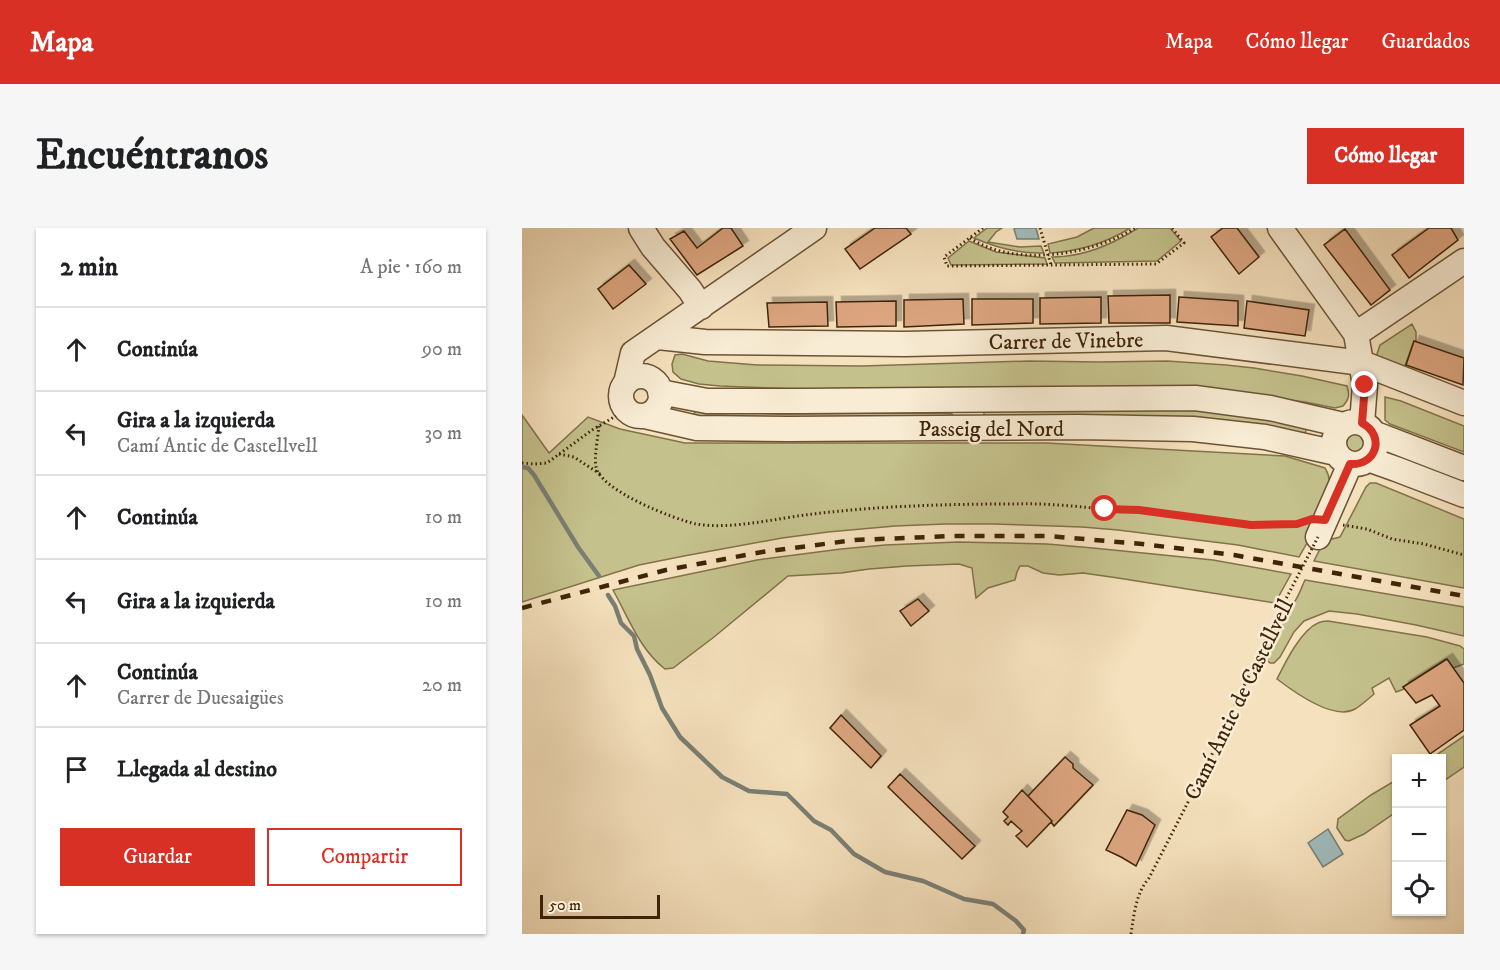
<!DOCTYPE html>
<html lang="es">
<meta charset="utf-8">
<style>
:root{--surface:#fff;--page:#f6f6f6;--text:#202124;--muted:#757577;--line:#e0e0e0;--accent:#d93025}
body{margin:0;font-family:"IM FELL DW Pica",serif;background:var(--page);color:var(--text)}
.controls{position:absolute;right:18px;bottom:18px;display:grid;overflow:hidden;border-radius:0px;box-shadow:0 2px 4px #0004}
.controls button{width:54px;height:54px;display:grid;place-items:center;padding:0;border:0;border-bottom:2px solid var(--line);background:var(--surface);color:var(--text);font:30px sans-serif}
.scale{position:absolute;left:18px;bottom:15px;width:120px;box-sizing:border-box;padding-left:6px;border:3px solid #3f2407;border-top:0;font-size:16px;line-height:21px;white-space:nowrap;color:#3f2407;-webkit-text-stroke:4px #f8ecd4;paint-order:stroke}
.stop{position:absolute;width:18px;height:18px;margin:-14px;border:4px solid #d93025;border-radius:50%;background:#fff}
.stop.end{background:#d93025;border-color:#fff;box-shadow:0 2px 6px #0008}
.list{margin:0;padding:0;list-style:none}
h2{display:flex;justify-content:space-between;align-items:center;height:78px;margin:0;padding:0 24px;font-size:26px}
h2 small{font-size:20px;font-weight:400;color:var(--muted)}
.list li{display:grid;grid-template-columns:39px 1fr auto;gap:18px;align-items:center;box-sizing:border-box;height:84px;padding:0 24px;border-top:2px solid var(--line)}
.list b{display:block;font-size:22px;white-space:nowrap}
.list p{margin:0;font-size:20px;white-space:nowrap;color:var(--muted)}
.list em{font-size:20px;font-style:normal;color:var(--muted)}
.actions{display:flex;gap:12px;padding:18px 24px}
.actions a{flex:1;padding:14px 0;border:2px solid var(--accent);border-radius:0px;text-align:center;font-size:21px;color:var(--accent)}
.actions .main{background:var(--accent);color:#fff}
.icon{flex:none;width:33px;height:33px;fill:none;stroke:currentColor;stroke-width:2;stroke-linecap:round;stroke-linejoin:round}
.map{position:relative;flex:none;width:942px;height:706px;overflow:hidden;border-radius:0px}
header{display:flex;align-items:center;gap:36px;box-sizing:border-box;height:84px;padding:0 30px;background:var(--accent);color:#fff}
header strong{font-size:28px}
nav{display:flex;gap:33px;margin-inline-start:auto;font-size:21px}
.intro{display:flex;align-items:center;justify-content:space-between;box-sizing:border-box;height:144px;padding:0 36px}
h1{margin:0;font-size:42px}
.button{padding:15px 27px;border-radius:0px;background:var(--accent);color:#fff;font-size:21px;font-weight:700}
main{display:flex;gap:36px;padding:0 36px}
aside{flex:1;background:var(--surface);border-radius:0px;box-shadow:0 2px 4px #0004}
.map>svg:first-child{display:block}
.green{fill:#c4c18c;stroke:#82724a;stroke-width:1.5}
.water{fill:#a0bbbb;stroke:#797f73;stroke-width:1.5}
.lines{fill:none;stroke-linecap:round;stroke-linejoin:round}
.stream{stroke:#797f73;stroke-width:4.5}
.building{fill:#dda681;stroke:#3f2407;stroke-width:1.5;filter:url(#shadow)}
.minor-casing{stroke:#6c5334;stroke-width:27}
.path{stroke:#3f2407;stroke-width:3;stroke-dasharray:1.5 3;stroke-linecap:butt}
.minor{stroke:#f8ecd4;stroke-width:24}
.rail{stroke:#3f2407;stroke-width:4.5;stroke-dasharray:10 10;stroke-linecap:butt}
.path-bridge{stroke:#3f2407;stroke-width:3;stroke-dasharray:1.5 3;stroke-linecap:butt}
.route{stroke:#d93025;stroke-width:8}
.labels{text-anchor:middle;stroke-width:5;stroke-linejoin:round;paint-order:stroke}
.street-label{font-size:22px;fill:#3f2407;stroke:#f8ecd4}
</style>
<header>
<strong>Mapa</strong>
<nav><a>Mapa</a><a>Cómo llegar</a><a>Guardados</a></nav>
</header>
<div class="intro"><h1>Encuéntranos</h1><a class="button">Cómo llegar</a></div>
<main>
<aside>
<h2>2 min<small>A pie · 160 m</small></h2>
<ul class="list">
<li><svg class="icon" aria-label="ahead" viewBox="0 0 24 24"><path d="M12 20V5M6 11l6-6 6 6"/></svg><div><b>Continúa</b></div><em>90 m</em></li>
<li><svg class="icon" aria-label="left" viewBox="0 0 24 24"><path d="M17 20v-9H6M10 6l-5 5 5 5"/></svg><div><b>Gira a la izquierda</b><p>Camí Antic de Castellvell</p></div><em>30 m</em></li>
<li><svg class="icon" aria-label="ahead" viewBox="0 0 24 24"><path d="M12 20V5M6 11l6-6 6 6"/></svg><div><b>Continúa</b></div><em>10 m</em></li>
<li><svg class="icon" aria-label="left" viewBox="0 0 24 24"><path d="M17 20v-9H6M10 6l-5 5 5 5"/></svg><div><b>Gira a la izquierda</b></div><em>10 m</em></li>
<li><svg class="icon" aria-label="ahead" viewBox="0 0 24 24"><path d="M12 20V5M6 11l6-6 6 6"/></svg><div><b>Continúa</b><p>Carrer de Duesaigües</p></div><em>20 m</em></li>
<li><svg class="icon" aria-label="arrive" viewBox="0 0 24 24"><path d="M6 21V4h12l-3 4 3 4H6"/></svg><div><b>Llegada al destino</b></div></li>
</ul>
<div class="actions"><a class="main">Guardar</a><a>Compartir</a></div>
</aside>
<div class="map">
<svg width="942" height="706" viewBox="0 0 942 706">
<defs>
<filter id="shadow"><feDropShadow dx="5.5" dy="-5.5" stdDeviation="0" flood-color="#0004"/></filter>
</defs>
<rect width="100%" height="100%" fill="#f5e1bd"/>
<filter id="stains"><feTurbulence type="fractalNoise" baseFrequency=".00333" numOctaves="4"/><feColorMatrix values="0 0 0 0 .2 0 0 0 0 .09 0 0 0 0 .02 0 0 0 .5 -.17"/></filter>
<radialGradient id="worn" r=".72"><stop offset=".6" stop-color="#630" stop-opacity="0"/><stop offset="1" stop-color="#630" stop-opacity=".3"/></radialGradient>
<path class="green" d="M465 0H480L474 4 466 14 498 19 519 18 522 25C497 26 475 20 452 10Z
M572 0H608C584 15 557 23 528 25L526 16 555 9Z
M616 0H648L659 13 635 33 533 35 530 29C560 29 591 16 616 0Z
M447 13 474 24 523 30 525 36 429 37 426 30Z
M890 96 894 104V113H892L881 143 859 135 855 126 858 117Z
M160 126 186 133 235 137 340 138 507 133 577 134 645 133 704 137 732 140 780 148 825 158C828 167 827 171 821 178L813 180 783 174 682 161 529 162 467 159 274 161 198 158 177 156 159 151 151 144 150 136 153 127Z
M863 169 879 173 942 198V224L868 196 863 192Z
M173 182 256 186 420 185 430 186 431 188V190H194L172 187Z
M656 182 715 185 785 196 783 207 462 191V184L471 183Z
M0 187 27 225 66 189 98 201 163 215H524L763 228 803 240C805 244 808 248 807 254 807 264 789 291 785 305L789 308 777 329 716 317 596 302 560 299 472 296H423L373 298 306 304 260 310 162 328 117 337 0 374Z
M821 217a11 11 0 1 1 22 0a11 11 0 1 1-22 0Z
M848 255H854L942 291V360L792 333 803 311H810L818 309 844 259Z
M436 314 525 316 571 320 691 332 769 346 753 375 596 350 561 345 537 347 521 345 506 338H498L495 344 493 352 466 360 454 370 450 340 437 336 385 338 347 341 319 345 266 348 192 409 151 440 143 441C118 422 106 389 91 362L235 332 319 321 363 317Z
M783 352 942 379V408L894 397 835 386 807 383 782 393 772 404 758 429 752 435H748L742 429 745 418 764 381C775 376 778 362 783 352Z
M806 393 905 409 938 418 942 421V436L931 440 924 431 881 459 882 461 874 464 867 450 850 460 852 466C846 471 840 477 833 481 812 493 772 464 755 451 763 435 779 402 796 395 798 394 803 393 806 393Z
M942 508V539L920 554V530H910Z
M874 552V584L842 606 827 613 823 612 815 600 816 591 849 567Z"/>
<path class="water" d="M493 0H514L517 11H495L492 1Z
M806 601 821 626 801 639 786 615Z"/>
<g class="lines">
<path class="stream" d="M0 239 6 240 12 247 56 319 77 348
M86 367 93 378 99 395 112 408 115 421 128 447 140 480 158 509 200 549 227 563 265 566 292 593 309 602 332 626 363 644 401 653 442 671 471 676 494 693 502 702 501 706"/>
</g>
<path class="building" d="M201 0H209L221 18 175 47 148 11 162 3 175 20Z
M353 0H384L389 6 338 41 323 21Z
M701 0H715L737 29 717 46 689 9Z
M907 0H929L936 12 887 50 870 27Z
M823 1 868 62 849 77 802 17Z
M107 37 124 56 91 81 76 61Z
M648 67V95H587L586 68Z
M579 69V95L518 96V70Z
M657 69 716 73V98L655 94Z
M441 71 442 96 382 99V72Z
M450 71H511V95L450 97Z
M374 73V98L315 99 314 74Z
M725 73 787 82 783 108 722 100Z
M305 74 306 98 247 99 245 75Z
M892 113 942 130 941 157 884 137Z
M396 371 407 383 389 398 378 383Z
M925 431 942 455V502L908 526 888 497 918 478 910 467 894 475 881 459Z
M319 487 359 528 349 540 308 500Z
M543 529 551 536V540L571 557 532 598 529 594 530 593 506 568Z
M378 546 453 618 440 631 366 559Z
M500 562 530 593 505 619 494 608 500 603 489 593 486 597 482 593 486 589 481 584Z
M605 582 620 587 633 597 614 638 599 629 584 622Z"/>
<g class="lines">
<g class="minor-casing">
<path id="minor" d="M119 0 131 19 168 62 179 79
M758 0 834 106 843 157 840 195
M834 106 942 33
M136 109 183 114 383 116 644 110 840 135 942 175
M99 168a20 20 0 1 1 40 0a20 20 0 1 1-40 0Z
M104 155 111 125 292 0
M138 164 185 173H280L673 170 748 180 821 197
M123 188 175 200 266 201 556 199 671 201 743 209 814 225
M812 215a21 21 0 1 1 42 0a21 21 0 1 1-42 0Z
M851 205 942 240
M846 231 874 241 942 267
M796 309 828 236"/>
</g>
<path class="path" d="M461 0 422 29 425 38 634 36 662 15 650 0
M518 0 529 37
M448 10C493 40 570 27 613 0
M77 198C76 209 72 229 74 239 79 263 152 291 174 296 210 302 255 290 291 286 357 278 424 276 491 276 521 275 551 278 581 281 604 282 626 283 649 285 676 289 703 296 730 297 745 297 760 296 775 295L782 293
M37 226 52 229 78 246
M0 235 12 236 25 235 70 202 104 182
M821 297 845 301 870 311 902 316 942 327
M609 706C612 686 614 665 627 650L684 539 754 390"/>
<use href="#minor" class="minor"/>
<path class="rail" d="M0 380 144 342 240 324 333 312 431 308H526L620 316 712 327 942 368"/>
<path class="path-bridge" d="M754 390 796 309"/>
</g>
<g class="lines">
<path class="route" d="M583 281 617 282 729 297 775 296 790 291 803 292 828 236C854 238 864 208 840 195L843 157"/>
</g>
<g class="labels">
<g class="street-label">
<text transform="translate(544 112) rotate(-1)" y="8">Carrer de Vinebre</text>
<text x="469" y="208">Passeig del Nord</text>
<text transform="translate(716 471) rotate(-64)" y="8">Camí Antic de Castellvell</text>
</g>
</g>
<rect width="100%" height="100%" filter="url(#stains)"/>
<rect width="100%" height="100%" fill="url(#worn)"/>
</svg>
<div class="controls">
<button>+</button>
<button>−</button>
<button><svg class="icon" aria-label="locate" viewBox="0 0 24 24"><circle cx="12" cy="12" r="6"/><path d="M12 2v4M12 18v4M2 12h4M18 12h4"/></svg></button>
</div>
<div class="scale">50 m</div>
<div class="stop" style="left:583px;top:281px"></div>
<div class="stop end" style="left:843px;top:157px"></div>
</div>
</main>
